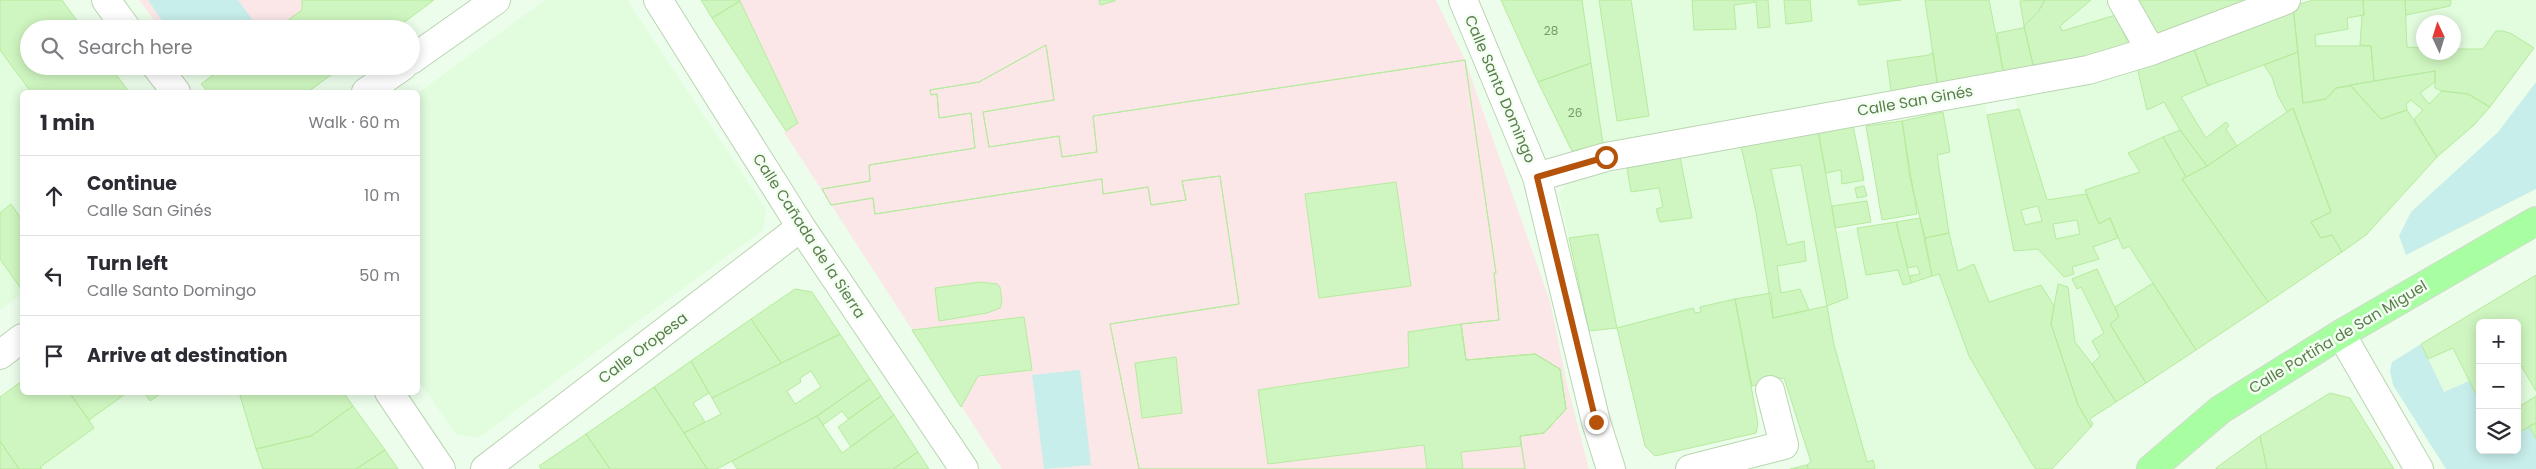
<!DOCTYPE html>
<meta charset="utf-8">
<style>
:root{--surface:#fff;--page:#f2f2f3;--text:#2b2b33;--muted:#7c7c81;--line:#e1e1e2}
body{margin:0;font-family:Poppins,sans-serif;background:var(--page);color:var(--text)}
.controls{position:absolute;right:15px;bottom:15px;display:grid;overflow:hidden;border-radius:8px;box-shadow:0 2px 12px #0003}
.controls button{width:45px;height:45px;display:grid;place-items:center;padding:0;border:0;border-bottom:1px solid var(--line);background:var(--surface);color:var(--text);font:25px sans-serif}
.compass{position:absolute;left:2416px;top:15px;width:45px;height:45px;border-radius:50%;background:var(--surface);box-shadow:0 2px 12px #0003;rotate:356deg}
.stop{position:absolute;width:15px;height:15px;margin:-11px;border:4px solid #b45309;border-radius:50%;background:#fff}
.stop.end{background:#b45309;border-color:#fff;box-shadow:0 1px 5px #0008}
.list{margin:0;padding:0;list-style:none}
h2{display:flex;justify-content:space-between;align-items:center;height:65px;margin:0;padding:0 20px;font-size:21px}
h2 small{font-size:16px;font-weight:400;color:var(--muted)}
.list li{display:grid;grid-template-columns:32px 1fr auto;gap:15px;align-items:center;box-sizing:border-box;height:80px;padding:0 20px;border-top:1px solid var(--line)}
.list b{display:block;font-size:19px;white-space:nowrap}
.list p{margin:0;font-size:16px;white-space:nowrap;color:var(--muted)}
.list em{font-size:16px;font-style:normal;color:var(--muted)}
.icon{flex:none;width:28px;height:28px;fill:none;stroke:currentColor;stroke-width:2;stroke-linecap:round;stroke-linejoin:round}
.map{position:relative;flex:none;width:2536px;height:469px;overflow:hidden}
.search{position:absolute;background:var(--surface);box-shadow:0 2px 12px #0003;left:20px;top:20px;width:400px;height:55px;display:flex;align-items:center;gap:12px;box-sizing:border-box;padding:0 18px;border-radius:28px;color:var(--muted);font-size:19px}
.panel{position:absolute;background:var(--surface);box-shadow:0 2px 12px #0003;left:20px;top:90px;width:400px;height:305px;border-radius:8px}
.map>svg:first-child{display:block}
.residential{fill:#e2fcde;fill-rule:evenodd}
.education{fill:#fbe7e8}
.green{fill:#c7eeeb}
.building{fill:#cff6c0;stroke:#b6eb9e;fill-rule:evenodd}
.lines{fill:none;stroke-linecap:round;stroke-linejoin:round}
.minor-casing{stroke:#b9d5b1;stroke-width:30}
.primary-casing{stroke:#d1dbcc;stroke-width:30}
.minor{stroke:#fff;stroke-width:28}
.primary{stroke:#a7ffa1;stroke-width:28}
.route{stroke:#b45309;stroke-width:6}
.labels{text-anchor:middle;stroke-width:5;stroke-linejoin:round;paint-order:stroke}
.number-label{font-size:12px;fill:#789b68}
.street-label{font-size:15px;fill:#5b7d4a;stroke:#f4fff3}
</style>
<div class="map">
<svg width="2536" height="469" viewBox="0 0 2536 469">
<rect width="100%" height="100%" fill="#ecfeeb"/>
<path class="residential" d="M0 0H62L83 29H29V66H110L129 92H22V294L0 310Z
M545 0H627L766 209 763 230 478 438 456 434 418 380V93Z
M1501 0H2109L2131 50 1603 144 1572 151 1568 146Z
M2313 0H2536V45L2474 125 2437 157 2366 235 2268 302 2090 419 2093 424 2052 469H1790L1811 462 1784 378 1752 386 1758 424 1756 433 1655 456 1645 446 1617 328 1611 329 1569 238 1559 195 1568 181 1818 131 1864 180 1871 222 1836 228V232L1920 218 1919 214 1882 220 1866 126 1902 121 1985 103 1988 115 2018 109 2015 96ZM2424 22H2454V52H2424Z
M2536 275V439L2530 426 2520 432 2517 426V323H2480V402L2469 381 2444 392 2428 359Z
M22 381V392L343 393 398 469H0V397Z"/>
<path class="education" d="M139 0H434L395 29H161Z
M739 0H1436L1465 60 1550 301 1567 384 1589 469H1002L784 132 798 123Z"/>
<path class="green" d="M148 0H238L259 29H168Z
M2536 82V189L2406 255 2399 236 2411 212 2498 132Z
M2421 344 2444 392 2469 381 2480 402V450H2517V426L2521 432 2529 426 2536 439V469H2446L2393 385 2390 371 2392 362Z
M1080 370 1091 465 1044 469 1032 375Z"/>
<path class="building" d="M0 0H62L83 29H29V66H110L129 92H31L0 50Z
M302 0H434L395 29H276L302 10Z
M701 0H739L740 1 712 18Z
M1099 0H1115V1L1100 5Z
M1501 0H1582L1591 63 1538 82Z
M1599 0H1631L1649 116 1617 121Z
M1692 0H1768L1770 27 1758 28 1756 2 1734 5 1736 29 1694 30Z
M1784 0H1810L1812 21 1786 24Z
M1858 0H1901L1859 5Z
M1925 0H1989L2004 76 1938 88Z
M2045 0 2038 12 2024 26 2020 1Z
M2045 0H2091L2060 26 2062 31 2116 15 2131 50 2034 69 2024 26 2038 12Z
M2136 0H2263L2161 38 2151 26Z
M2313 0H2363L2364 15 2347 18 2348 29 2315 35 2316 46H2371L2374 81 2336 88 2326 99 2303 103 2293 6Z
M2363 0H2405L2407 47 2424 48V52H2454V49H2483L2496 31H2503L2512 34 2534 48 2490 107 2468 94 2442 91 2435 88V71L2374 81 2371 46 2360 45 2362 15H2364Z
M2405 0H2451L2450 6 2406 15Z
M740 1 798 123 786 131 712 18Z
M2293 6 2298 52 2210 85 2207 84 2192 44Z
M2024 26 2034 69 2004 76 1997 33 2023 28Z
M2192 44 2207 84 2210 85 2181 97 2206 138 2226 122 2229 126 2226 129 2237 146 2207 166 2180 130 2164 102 2147 110 2136 63Z
M1046 45 1054 100 983 112 989 147 1059 136 1062 157 1097 152 1093 116 1465 60 1496 273H1494L1499 320 1461 324 1466 360 1535 354 1560 369 1566 409 1544 433 1520 436 1525 469H1139L1110 324 1239 304 1220 176 1182 181 1186 200 1151 205 1148 187 1103 194 1102 179 875 214 873 198 831 205 822 189 870 181 869 165 975 148 971 113 939 118 937 94 931 95 930 90 979 82ZM1396 182 1411 286 1319 298 1305 194ZM1176 357 1182 413 1142 418 1135 363Z
M1046 45 1054 100 983 112 989 147 1059 136 1062 157 1097 152 1093 116 1465 60 1496 273H1494L1499 320 1461 324 1466 360 1535 354 1560 369 1566 409 1544 433 1520 436 1525 469H1139L1110 324 1239 304 1220 176 1182 181 1186 200 1151 205 1148 187 1103 194 1102 179 875 214 873 198 831 205 822 189 870 181 869 165 975 148 971 113 939 118 937 94 931 95 930 90 979 82Z
M1933 52 1938 88 1892 97 1887 61 1929 55Z
M2298 52 2303 103 2326 99 2336 88 2351 86 2381 119 2407 110 2437 157 2366 235 2342 252 2332 235 2321 238 2311 222 2331 212 2293 108 2287 112 2278 96 2272 77 2264 65Z
M1591 63 1603 144 1572 151 1538 82Z
M225 66H343L308 92H208L201 84Z
M2435 71V82L2420 93 2429 104 2442 91 2468 94 2490 107 2474 125 2437 157 2414 119 2423 110 2411 100 2406 104 2407 110 2381 119 2350 85Z
M2293 108 2331 212 2311 222 2321 238 2332 235 2342 252 2268 302 2182 179 2207 166Z
M2019 109 2047 200 2086 194 2099 224 2110 218 2118 238 2093 247 2099 259 2072 267 2074 274 2064 277 2038 249 2014 251 1987 115ZM2038 206 2042 221 2025 225 2021 210ZM2077 220 2080 234 2056 239 2053 224Z
M1943 112 1950 152 1937 155 1949 233 1925 238 1910 178 1902 121Z
M1902 121 1917 214 1882 220 1866 126Z
M1853 125 1864 180 1842 184 1841 170 1826 173 1818 131Z
M2180 130 2207 166 2186 177 2163 137Z
M1818 131 1848 298 1827 306 1801 165 1771 169 1787 245 1804 241 1806 261 1777 266 1781 293 1800 289 1809 310 1773 318 1756 212 1741 146Z
M2163 137 2186 177 2182 179 2268 302 2196 350 2129 246 2123 249 2110 218 2099 224 2085 190 2140 172 2128 153Z
M1680 157 1692 218 1660 222 1656 209 1663 207 1659 188 1631 192 1627 168Z
M1864 186 1867 196 1857 198 1855 188Z
M1867 201 1871 222 1835 228 1832 206Z
M11 204 22 220V290L0 259V213Z
M1920 218 1932 276 1911 283 1910 276 1920 274 1917 266 1908 268 1896 222Z
M1896 222 1911 283 1903 285 1898 270 1866 275 1857 228Z
M1949 233 1958 271 1974 264 1989 302 2041 285 2054 306 2051 324 2078 405 2091 427 2052 469H2036L2031 462 1969 356 1939 274 1932 276 1925 238Z
M1598 234 1617 328 1589 331 1569 238Z
M2097 269 2119 317 2110 324 2146 383 2116 402 2092 364 2100 356 2092 341 2104 333 2081 287 2077 289 2072 279Z
M2536 275V391L2517 359V323H2480V402L2453 348 2428 359 2421 344Z
M980 282 997 284 1000 287 1002 302 1000 308 987 313 939 321 935 288Z
M2153 283 2196 350 2146 383 2110 324 2119 317 2115 307Z
M2058 284 2068 287 2075 342 2092 364 2116 402 2090 419 2093 424 2091 427 2078 405 2051 324Z
M795 289 812 292 840 334 781 363 751 319Z
M1771 293 1773 318 1827 306 1834 345 1867 462 1873 460 1875 469H1808L1807 465 1811 462 1784 378 1752 386 1735 299Z
M1735 299 1758 424 1756 433 1655 456 1645 446 1617 328 1693 308 1695 313 1701 312 1700 307Z
M1024 317 1032 370 978 376 961 407 912 330Z
M751 319 781 363 712 398 691 361Z
M1461 324 1466 360 1535 354 1560 369 1566 409 1544 433 1520 436 1521 446 1461 452 1463 469H1427L1424 445 1268 464 1258 390 1409 367 1408 332Z
M840 334 870 379 817 416 717 469H707L684 433 721 414 712 398ZM811 371 821 387 795 404 787 391 801 382 800 378Z
M691 361 709 393 693 403 705 422 684 433 654 387Z
M870 379 881 396 848 419 842 411 823 425 817 416Z
M22 381V392H69L94 428 40 467 42 469H19L0 441V397Z
M654 387 684 433 707 469H610L586 434Z
M69 392H128L89 420Z
M144 392H163L150 401Z
M239 392H343L353 406 311 436 256 449Z
M2330 393 2350 398 2394 469H2267L2260 436Z
M881 396 894 415 851 447 838 427Z
M2536 396V423L2520 432 2517 426V408Z
M353 406 385 450 356 469H263L256 449 311 436Z
M894 415 918 452 893 469H737L732 461 817 416 842 453Z
M2536 423V439L2529 426Z
M586 434 610 469H541L539 466Z
M2260 436 2267 469H2216V468Z
M0 441 19 469H0Z
M385 450 398 469H356Z
M918 452 929 469H893Z
M1807 465 1808 469H1790Z"/>
<g class="lines">
<g class="minor-casing">
<path id="minor" d="M106 0 127 29
M658 0 801 227 964 469
M1463 0 1537 177 1596 422 1611 469
M2122 0 2151 51
M411 60 496 0
M156 66 176 92
M366 92 403 66
M1537 177 1606 157 2088 70 2151 51 2286 0
M2341 334 2419 469
M0 355 22 338
M389 392 441 469
M485 469 801 227
M1690 469 1784 445 1770 390"/>
</g>
<g class="primary-casing">
<path id="primary" d="M2151 469 2220 410 2341 334 2536 221"/>
</g>
<use href="#minor" class="minor"/>
<use href="#primary" class="primary"/>
</g>
<g class="lines">
<path class="route" d="M1596 422 1537 177 1606 157"/>
</g>
<g class="labels">
<g class="number-label">
<text x="1551" y="35">28</text>
<text x="1575" y="117">26</text>
</g>
<g class="street-label">
<text transform="translate(1500 89) rotate(67)" y="5">Calle Santo Domingo</text>
<text transform="translate(1915 101) rotate(-10)" y="5">Calle San Ginés</text>
<text transform="translate(809 236) rotate(57)" y="5">Calle Cañada de la Sierra</text>
<text transform="translate(2338 337) rotate(-31)" y="5">Calle Portiña de San Miguel</text>
<text transform="translate(643 348) rotate(-37)" y="5">Calle Oropesa</text>
</g>
</g>
</svg>
<div class="controls">
<button>+</button>
<button>−</button>
<button><svg class="icon" aria-label="layers" viewBox="0 0 24 24"><path d="M12 4l9 5-9 5-9-5zM3 14l9 5 9-5"/></svg></button>
</div>
<svg class="compass" viewBox="-18 -18 36 36"><path d="M0-13l5 13h-10z" fill="#e53935"/><path d="M0 13l5-13h-10z" fill="#7c7c81"/></svg>
<div class="stop" style="left:1606px;top:157px"></div>
<div class="stop end" style="left:1596px;top:422px"></div>
<div class="search"><svg class="icon" aria-label="search" viewBox="0 0 24 24"><circle cx="10" cy="10" r="6"/><path d="M15 15l6 6"/></svg>Search here</div>
<section class="panel">
<h2>1 min<small>Walk · 60 m</small></h2>
<ul class="list">
<li><svg class="icon" aria-label="ahead" viewBox="0 0 24 24"><path d="M12 20V5M6 11l6-6 6 6"/></svg><div><b>Continue</b><p>Calle San Ginés</p></div><em>10 m</em></li>
<li><svg class="icon" aria-label="left" viewBox="0 0 24 24"><path d="M17 20v-9H6M10 6l-5 5 5 5"/></svg><div><b>Turn left</b><p>Calle Santo Domingo</p></div><em>50 m</em></li>
<li><svg class="icon" aria-label="arrive" viewBox="0 0 24 24"><path d="M6 21V4h12l-3 4 3 4H6"/></svg><div><b>Arrive at destination</b></div></li>
</ul>
</section>
</div>
